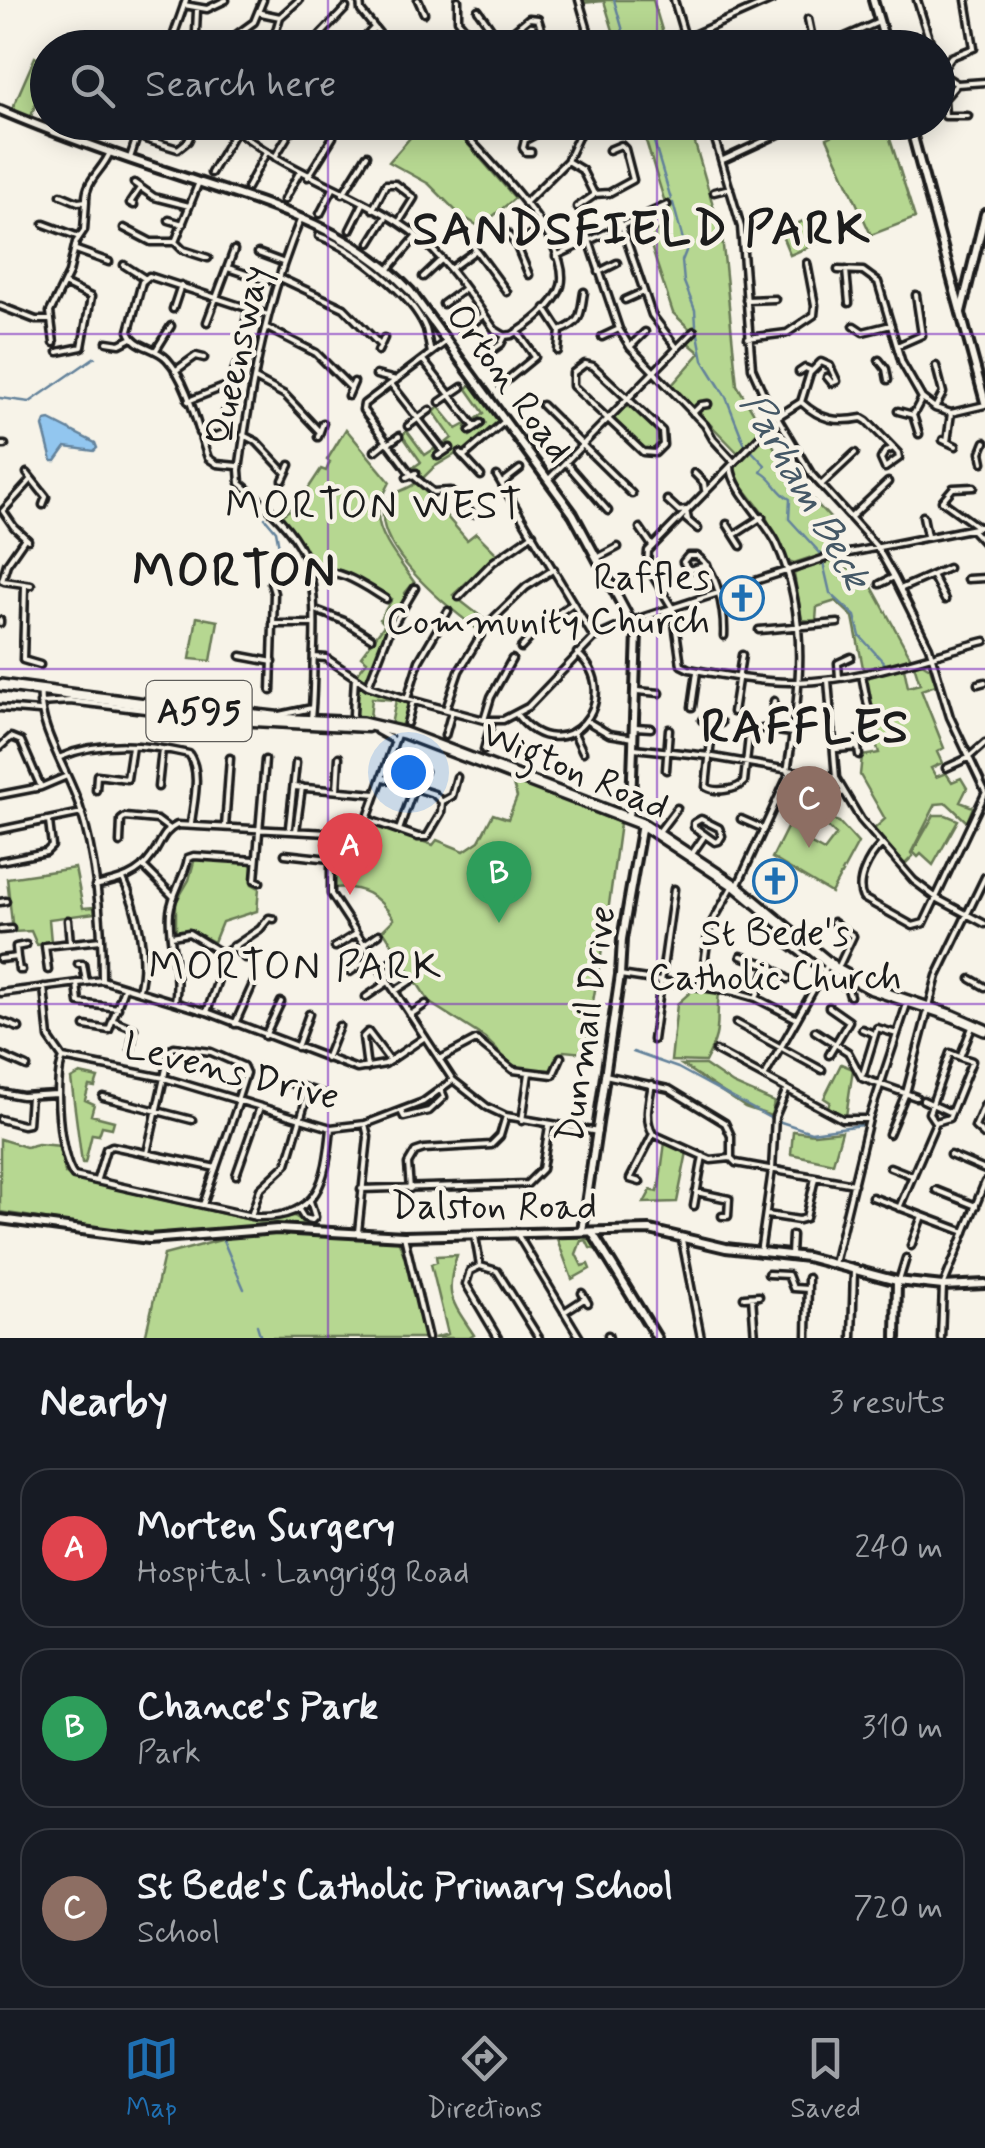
<!DOCTYPE html>
<meta charset="utf-8">
<style>
:root{--surface:#171b24;--page:#242831;--text:#f1f3f6;--muted:#9ea1a6;--line:#363941;--accent:#1f6fb2}
body{margin:0;font-family:Mynerve,sans-serif;background:var(--page);color:var(--text)}
.you{position:absolute;left:408px;top:772px;width:35px;height:35px;margin:-25px;border:8px solid #fff;border-radius:50%;background:#1a73e8;box-shadow:0 0 0 15px #1a73e833}
.badge{display:grid;place-items:center;width:65px;height:65px;border-radius:50%;background:var(--accent);color:#fff;font-size:32px;font-weight:700}
.pin{position:absolute;translate:-50% -82px;filter:drop-shadow(0 2px 5px #0008)}
.pin::after{content:'';position:absolute;top:52px;width:35px;height:30px;background:inherit;clip-path:polygon(0 0,100% 0,50% 100%)}
.list{margin:0;padding:0;list-style:none}
h2{display:flex;justify-content:space-between;align-items:center;height:130px;margin:0;padding:0 40px;font-size:42px}
h2 small{font-size:32px;font-weight:400;color:var(--muted)}
.list li{display:grid;grid-template-columns:65px 1fr auto;gap:30px;align-items:center;box-sizing:border-box;height:160px;margin:0 20px 20px;padding:0 20px;border:2px solid var(--line);border-radius:30px}
.list b{display:block;font-size:38px;white-space:nowrap}
.list p{margin:0;font-size:32px;white-space:nowrap;color:var(--muted)}
.list em{font-size:32px;font-style:normal;color:var(--muted)}
.icon{flex:none;width:55px;height:55px;fill:none;stroke:currentColor;stroke-width:2;stroke-linecap:round;stroke-linejoin:round}
.map{position:relative;flex:none;width:985px;height:1338px;overflow:hidden}
.search{position:absolute;background:var(--surface);box-shadow:0 5px 25px #0003;left:30px;right:30px;top:30px;height:110px;display:flex;align-items:center;gap:25px;box-sizing:border-box;padding:0 35px;border-radius:55px;color:var(--muted);font-size:38px}
.sheet{height:670px;background:var(--surface)}
nav{display:flex;justify-content:space-around;align-items:center;box-sizing:border-box;height:140px;border-top:2px solid var(--line);background:var(--surface);font-size:28px;color:var(--muted)}
nav a{display:grid;justify-items:center;gap:5px}
nav .on{color:var(--accent)}
.map>svg:first-child{display:block}
.green{fill:#b6d791;stroke:#697a56;stroke-width:2.5}
.water{fill:#92c6ef;stroke:#63829b;stroke-width:2.5}
.lines{fill:none;stroke-linecap:round;stroke-linejoin:round}
.stream{stroke:#63829b;stroke-width:2.5}
.minor-casing{stroke:#1c1c1c;stroke-width:11}
.tertiary-casing{stroke:#1c1c1c;stroke-width:14}
.secondary-casing{stroke:#1c1c1c;stroke-width:14}
.primary-casing{stroke:#1c1c1c;stroke-width:16}
.minor{stroke:#f7f3e8;stroke-width:4}
.tertiary{stroke:#f7f3e8;stroke-width:6}
.secondary{stroke:#f7f3e8;stroke-width:6}
.primary{stroke:#f7f3e8;stroke-width:9}
.grid{fill:none;stroke:#7b2cbf;stroke-width:2.5;stroke-opacity:0.55}
.labels{text-anchor:middle;stroke-width:9;stroke-linejoin:round;paint-order:stroke}
.shield{fill:#f7f3e8;stroke:#5e5c59;stroke-width:2.5}
.shield-label{font-size:35px;font-weight:bold;fill:#1c1c1c}
.street-label{font-size:38px;fill:#1c1c1c;stroke:#f7f3e8}
.poi-label{font-size:38px;fill:#1c1c1c;stroke:#f7f3e8;text-anchor:end}
.water-label{font-size:40px;font-style:italic;fill:#455866;stroke:#f7f3e8}
.neighbourhood-label{font-size:40px;letter-spacing:2.5px;fill:#1c1c1c;stroke:#f7f3e8}
.district-label{font-size:48px;font-weight:bold;letter-spacing:2.5px;fill:#1c1c1c;stroke:#f7f3e8}
</style>
<div class="map">
<svg width="985" height="1338" viewBox="0 0 985 1338">
<rect width="100%" height="100%" fill="#f7f3e8"/>
<filter id="ink" filterUnits="userSpaceOnUse"><feTurbulence type="fractalNoise" baseFrequency=".01" numOctaves="2"/><feDisplacementMap in="SourceGraphic" scale="20" xChannelSelector="R" yChannelSelector="G"/><feConvolveMatrix kernelMatrix="1 2 1 2 8 2 1 2 1" color-interpolation-filters="sRGB"/></filter>
<g filter="url(#ink)">
<path class="green" d="M582 0H653L667 47H618L604 1 583 3Z
M35 57 43 61C44 82 37 100 30 119L11 112Z
M423 123H449L515 198 480 227 459 214 429 184 389 162Z
M621 123H689L722 236 737 385 792 477 843 532 832 536 838 570 853 568 870 583 911 658 903 663 908 687 920 684 914 665 922 663 930 668 936 685 921 690 944 748 937 752 942 763 931 768 936 777 946 773 952 782 961 778 967 788 960 802 973 807 967 822 947 803 936 804 911 853 913 856 904 865 874 829 885 819 860 775 862 756 879 753 875 740 862 739 861 717 871 708 853 617 836 601 817 607 816 621 802 620 794 574 810 566 809 558 794 563 786 560 765 515 735 477 734 469 743 458 672 385 700 353 687 342 694 333 673 313 647 234 664 228 659 212 666 206 641 125 624 131Z
M859 123H885L915 218 871 235 827 138Z
M808 219 818 243 790 255 780 231Z
M472 383 501 421 464 453 461 451 434 467 422 479 418 469H411L421 462 402 435 407 431 425 455 434 449 438 452 433 456 437 460 452 448 449 444 442 446 452 438 434 412 439 407 457 429 468 423 465 430 470 436 484 425 480 419 475 420 484 413 467 389Z
M625 407H633L661 433 662 442 655 450 642 449 616 424 614 418Z
M346 429 390 482C385 493 378 502 378 514 378 537 401 563 414 582L405 593 406 596 387 630 367 681 356 675 367 661 361 656 385 624 380 619 392 599 342 571 313 567 282 515 298 504 321 469 326 471 330 462 327 460Z
M417 482 467 540 476 533 497 554 453 595 484 619 477 629C449 608 366 543 386 502 392 490 406 492 417 482Z
M197 617 218 621 211 661 190 659Z
M356 684 410 702 407 719 401 725 410 729 391 725 396 700 372 698 370 718H357Z
M511 778 620 823 606 927 584 1053 564 1051 554 1070 523 1069 512 1065 485 1038 430 1003 383 930 394 919C378 895 362 885 332 888L334 841 352 837 369 823 433 845 437 840 464 851 479 841 493 814 508 819 517 797Z
M934 815H946L958 820 933 865 921 854 918 857 913 852Z
M830 819 839 822 858 843 831 893 772 858 790 822 796 821 808 834 804 840 824 851 836 835 827 826Z
M195 858 248 861 253 867 252 884 259 888 257 911 222 922 214 942 191 930 176 932V902L189 880Z
M75 868 83 908 94 907 95 913 49 919 51 942 37 945 31 931 13 932 7 878Z
M696 987 719 992C715 1027 723 1028 705 1062L671 1061 677 1004Z
M841 1064 853 1069 846 1116 827 1108 830 1102 824 1098Z
M682 1065H705L733 1084 774 1102 771 1116 745 1107Z
M80 1074 98 1078 95 1087 89 1086 85 1100 94 1104 91 1115 114 1121 112 1128 102 1126 99 1135 92 1134 85 1163H82L71 1079Z
M793 1131 814 1134 842 1131 833 1163 791 1154Z
M0 1139 26 1147 38 1144 61 1146 65 1173 72 1179 255 1221 294 1216 311 1226C251 1224 192 1237 132 1232 88 1228 44 1218 0 1212Z
M665 1142 687 1152 677 1202 644 1203 651 1190 657 1192 659 1187Z
M277 1229 397 1237 407 1263 424 1338H145L164 1255 255 1231Z
M556 1236 589 1237 597 1250 590 1248 586 1240 581 1241 576 1254 582 1266 588 1264 590 1269 572 1279Z
M457 1255C444 1296 451 1300 474 1335L469 1338H434L448 1334 431 1264 437 1262 436 1256Z"/>
<path class="water" d="M50 420 95 443 97 448 94 451 66 447 56 461H52L43 426 45 421Z"/>
<g class="lines">
<path class="stream" d="M614 0 628 48
M648 122 671 199
M673 203 686 251 682 261 684 282 695 310 696 325
M697 329 703 360 726 397 744 443 765 465 761 472C775 479 776 492 790 499L789 519 821 554 830 593 855 616 860 636 887 666
M0 398 30 402 95 357
M265 518 276 531 279 547
M633 1052 678 1068 770 1118
M781 1122 811 1132 862 1125
M223 1240 244 1289
M257 1325 261 1338"/>
<g class="minor-casing">
<path id="minor" d="M360 0 361 11 391 48
M418 0 424 13
M458 0V20L482 48
M579 0 593 48
M674 0 688 48
M917 0 932 48
M184 5 207 9 226 0
M478 10 492 30 479 45
M261 13 280 17
M808 19 814 48
M513 31 529 18 538 19 547 48
M196 32 197 10
M275 34 280 17 299 0
M686 38 772 0
M843 38 847 48
M169 48 186 0
M218 48 254 22 263 0
M308 48 346 8
M355 48 374 28
M443 48 444 40 464 30
M820 48 879 22
M943 75 957 84
M938 76 951 57 974 48 966 0
M968 116H945L944 99 957 84 985 82
M227 122C278 168 341 186 398 222 440 248 467 291 495 330L505 336 512 335C528 326 556 305 561 286 573 240 483 156 454 122
M710 122 741 227 752 368 764 395 812 475 877 547 894 577 929 647 950 717 985 791
M239 133 248 122
M145 139 178 149 188 141 197 122
M531 152H526L523 148 525 140 544 130 549 122
M275 157 296 122
M130 158 142 122
M723 160 805 122
M567 161 582 170 594 194 609 193 633 180 625 149 621 145 609 150
M211 173 236 130
M308 177 333 137
M134 183 154 197 189 206
M247 188 266 153
M714 192 730 188
M343 194 367 155
M61 195 78 202 86 201C85 179 103 171 110 152
M284 200 299 173
M525 203 567 161 585 122
M134 205 130 203 140 188
M577 207 593 196
M373 209 386 184H396L414 198 399 222
M320 214 333 189
M618 215 652 315 677 348
M301 218C267 298 251 385 239 470L240 483C306 538 317 561 314 646 313 670 314 694 311 718
M169 220 183 224
M44 224 79 237
M124 228 151 242H175L199 182
M585 228 619 329 630 347 705 425 713 439 734 462
M503 229 516 244 529 275
M350 230 363 204
M464 234 507 292
M319 236C354 249 412 294 426 329 428 337 429 345 431 353
M175 242 183 250 208 258
M370 243 386 217
M516 244 545 227
M76 250 109 262
M258 253 282 262
M556 256 667 205
M124 265 144 278
M228 268 267 281
M450 269 475 251
M388 270 416 237
M838 270 863 271 878 282 902 363 922 398 935 408 951 413 985 405
M846 270 849 303
M599 272 617 263
M278 277 344 308 380 345
M423 277 442 259
M625 300 643 292
M746 300 775 299
M443 304 464 289
M0 306 36 320H50
M545 308 560 331
M173 309 181 285
M207 322 234 250
M854 326 863 332 891 325
M267 328 316 353 351 388
M244 330 248 311
M462 331 484 315
M602 337 619 329
M748 338 787 333 814 315 815 305 807 263
M447 341 364 404 363 410 411 474 433 492 450 491 472 514
M107 342 120 344 130 339
M54 343 50 312 69 273 76 242 84 230 86 201
M897 346 922 335 916 295
M630 347 645 332
M156 350 171 326
M378 351 384 338
M558 351 560 331C583 322 580 314 584 292
M58 352 82 347 91 297 64 284
M483 357 501 344 505 336
M423 360 475 427
M879 360 886 369 888 380
M585 364 593 366 662 431 663 445 655 453 643 452 573 386V373Z
M175 371 196 356 204 358
M799 372 805 368 812 371
M376 375 396 380
M255 379 285 395 319 431
M391 384 444 452
M501 385 535 357 518 332
M348 396 354 382
M188 401 229 385 236 366
M440 402 462 387
M801 402C821 420 836 423 862 418L867 421 898 453 899 458 885 468 881 459 885 452 893 448
M542 405 632 494
M935 408 943 393 936 366
M898 411 913 415
M693 413 701 405 708 404
M777 417 801 402 810 373 821 362 830 366 837 381 832 383 827 377
M779 420 758 438 648 551 647 566 673 609 681 665 689 669C724 675 761 683 796 682 861 681 923 657 985 641
M408 426 430 410
M470 431 481 423
M199 433 222 426 225 412
M919 434 913 415 922 398
M243 435 257 442 286 473
M318 437 323 423
M943 440 956 446
M947 442 951 413
M388 444 399 436
M0 445H5
M375 451 386 442
M460 453 481 476
M438 456 450 448
M463 457 505 421
M983 462 981 452 985 442
M567 464 608 511
M237 466 217 464 208 458C197 427 189 383 167 359 155 346 134 348 129 331L142 282 149 276 268 315
M731 466C731 489 766 520 777 544 810 616 800 696 787 771
M27 473 46 497 43 505
M694 473 704 483 705 490
M497 476 594 638
M407 477 416 473
M283 480 290 465
M548 480 694 331
M502 483 520 469
M822 484 855 453
M974 487 953 488 942 501 978 527
M667 500 679 511 686 510 688 520
M852 516 888 482
M923 516 927 536
M686 519 698 529
M727 524 741 546
M640 528 651 544
M971 529 985 544
M734 535 762 517
M28 540 14 527 3 511 31 480
M597 558 618 547
M707 565 689 570 683 562 688 556H697C718 570 725 613 724 636
M311 572C339 567 363 585 386 599
M933 577 945 600
M967 579 985 578
M2 580 7 564 25 538
M4 581 31 585
M271 583 274 593 271 691
M880 584 894 577
M25 586 23 660 40 665
M900 589 948 568
M459 597 493 562 533 534
M318 611 344 621 371 638
M0 620V623
M491 621 526 587 554 569
M274 624H314
M759 630 838 623
M521 648 542 625 573 603
M241 656 273 662
M314 657 326 658 368 686 407 699 484 720H503L528 707 594 638 632 621 829 557 985 526
M862 675 869 711
M839 678 838 663 851 657
M828 680 836 778 861 820 914 881 938 899 985 924
M978 684 985 682
M368 686 389 632 415 588
M41 691C37 727 69 772 80 808 97 862 102 924 102 980
M637 691 660 693
M407 699 419 661 448 611
M163 702 279 715 312 708
M40 703 70 701 253 723 368 729
M692 707 697 672
M0 708 39 711
M446 709 459 671 481 635
M733 712 742 655
M353 714 355 677
M517 715C564 775 628 697 577 653
M484 720 491 697 512 659
M702 720 721 723
M587 721 609 734 634 738
M713 722 706 787C715 793 737 790 744 782L750 727
M407 723 413 701
M635 727 651 728
M762 729 792 733
M769 730 774 701
M377 731 395 741
M574 733 583 752
M445 736 452 711
M857 740 859 755
M0 747 11 737 21 741 41 787
M634 748 709 756
M837 749 858 747
M484 750 492 721
M61 757C102 740 145 744 189 754 202 773 193 803 191 824
M713 757 836 778
M946 768 968 758 985 743
M666 770 669 729
M158 787 162 749
M294 787 376 794
M418 788 424 771
M96 790 97 775 127 779 132 746
M337 790 339 757
M0 795 41 787 67 776
M443 801 452 796 457 777
M824 815 836 795 844 792
M701 819 719 828 722 836 719 841 715 842 694 827V823Z
M741 819 764 829
M369 820 418 837H427L441 813 442 802 434 794 384 778
M225 827 230 758
M289 827 296 763
M0 830 82 813
M399 830 414 787
M296 831 302 787
M658 833 677 808
M331 834V894L453 1080 487 1107 506 1116 598 1132
M120 843 121 820 125 817 157 820 169 829
M881 845C868 858 855 883 863 898L913 926 924 923 985 794
M285 854 330 859
M692 854 703 838
M0 861 46 852 52 846 49 822
M143 866 174 897
M123 879C138 909 148 957 139 990
M260 882 255 880 265 760
M95 886C117 881 138 877 152 856 161 844 162 832 177 825L348 834 367 820 397 735
M737 887 789 774
M0 902 6 901
M68 920 70 943
M833 922 853 936 838 968
M762 928 770 930 848 989 850 996
M0 930 11 929
M172 936 189 933 223 954 224 962 207 1012
M363 945 379 934
M233 946 245 958
M335 947 356 934
M223 954 260 929 269 918 274 919
M741 956 768 965 788 979
M17 957 19 970H22
M0 959 17 957 16 947 26 945
M78 964H83L86 982
M381 968 397 957
M48 970 45 946 101 940
M350 972 372 957
M620 975 735 992 756 998 797 1019
M971 979 985 987
M77 983 79 1003 118 1008
M701 986 709 928 732 887
M44 987 49 1038 63 1058 164 1078 331 1128 365 1124 423 1102 453 1080
M395 991 412 980
M0 993 102 980 207 1012 357 1069 385 1064 425 1037
M366 997 388 982
M756 998 768 965
M175 1001C181 971 167 942 170 912 172 893 185 877 188 858L194 856 255 860
M829 1007 849 1021 829 1055
M410 1015 426 1004
M0 1021 19 1028
M115 1021 134 1029 131 1049
M736 1023 822 1070
M235 1024 253 984
M85 1026 109 1030 124 988
M862 1029 874 1034
M815 1031 848 1052 862 1078 916 1097
M265 1036 281 1002
M653 1040 674 889
M297 1047 309 1014
M716 1051 842 1119H869
M0 1055 27 1067
M960 1057 973 1025
M63 1058C53 1080 59 1157 74 1176L256 1217C319 1219 326 1181 331 1128
M326 1059 339 1026
M440 1059 476 1040 513 1070 553 1075 561 1057
M367 1068 363 1037 368 1032 390 1061
M863 1074 877 1028 897 1034
M605 1075 669 1089 725 1123 731 1136V1158L736 1163 854 1184
M764 1077 828 964
M287 1082 332 1097
M652 1084C649 1101 644 1119 653 1134L711 1160 731 1158
M0 1092 22 1096 57 1094
M103 1097 192 1120
M923 1100 951 1113
M985 1104 975 1127 985 1136
M401 1111 404 1117 429 1111 444 1097 441 1090
M0 1119 23 1125 28 1124 30 1096
M522 1121 529 1073
M935 1122 929 1113 950 1053 960 1057
M936 1122 949 1118 972 1061 960 1057
M889 1134 906 1093 937 976 985 877
M147 1153 170 1051 174 1047 211 1052 243 1066 246 1073 237 1101
M950 1155 985 1170
M890 1167 913 1176
M236 1175 260 1107
M97 1179 106 1149 112 1146 216 1168
M640 1182 630 1179 653 1134
M361 1189 527 1184 542 1169 549 1126
M410 1189 408 1164 415 1152 424 1149 491 1145 500 1136 506 1116
M936 1190 976 1206
M696 1192 729 1199 728 1216H722
M872 1197 965 1232
M203 1205 239 1101
M694 1206 703 1156
M899 1208 936 1122
M299 1210 304 1218 312 1220 315 1217 310 1201
M767 1215 799 1220 806 1218 815 1178
M251 1216 260 1189 287 1164 309 1090
M358 1232 368 1137 365 1124
M516 1232 580 1338
M404 1236 428 1338
M475 1236 480 1266
M682 1240 701 1338
M911 1246 922 1216
M760 1253 772 1170 775 1117 787 1089
M791 1255 792 1235
M834 1264 869 1119 907 1004
M480 1266 497 1271 539 1338
M480 1266 470 1271 466 1284 498 1338
M768 1274 788 1275 793 1288 808 1289
M899 1281 906 1258
M582 1293 588 1303
M744 1297 759 1296
M752 1297 755 1338
M564 1312 584 1299
M608 1335 609 1338
M807 1338 808 1278
M852 1338 854 1270
M941 1338 943 1286 985 1182"/>
</g>
<g class="tertiary-casing">
<path id="tertiary" d="M0 110C59 135 119 156 180 176 262 203 349 226 410 291L573 514 637 633 631 805 627 817
M961 312 985 214
M582 1231 620 975 622 939 642 824
M592 1232 657 1338
M896 1338 897 1281"/>
</g>
<g class="secondary-casing">
<path id="secondary" d="M873 0 887 48
M909 122 985 402
M0 1219 149 1239 277 1229 404 1236 650 1230 726 1248 807 1257 897 1281 943 1286 985 1284"/>
</g>
<g class="primary-casing">
<path id="primary" d="M0 685 252 718 362 723 404 733 642 824 737 887 837 970 872 989 953 1016 985 1030"/>
</g>
<use href="#minor" class="minor"/>
<use href="#tertiary" class="tertiary"/>
<use href="#secondary" class="secondary"/>
<use href="#primary" class="primary"/>
</g>
</g>
<path class="grid" d="M328 0V48M657 0V48M328 122V1338M657 122V1338M0 334H985M0 669H985M0 1004H985"/>
<defs>
<g id="church-ring" transform="scale(2.25)"><circle r="9.5" fill="#f7f3e8" stroke="#1f6fb2" stroke-width="1.5"/><path d="M-1.2-6h2.4v3.5h3.3v2.4h-3.3V6h-2.4V-.1h-3.3v-2.4h3.3Z" fill="#1f6fb2"/></g>
</defs>
<g fill-rule="evenodd">
<use href="#church-ring" x="742" y="598"/>
<use href="#church-ring" x="775" y="881"/>
</g>
<g class="labels">
<rect class="shield" x="146.5" y="681" width="105" height="60" rx="8"/>
<g class="shield-label">
<text x="199" y="723">A595</text>
</g>
<g class="street-label">
<text transform="translate(236 355) rotate(-78)" y="13">Queensway</text>
<text transform="translate(510 382) rotate(54)" y="13">Orton Road</text>
<text transform="translate(576 769) rotate(23)" y="13">Wigton Road</text>
<text transform="translate(585 1024) rotate(-82)" y="13">Dunmail Drive</text>
<text transform="translate(232 1070) rotate(14)" y="13">Levens Drive</text>
<text x="494" y="1218">Dalston Road</text>
</g>
<g class="poi-label">
<text x="710" y="589">Raffles<tspan x="710" dy="44">Community Church</tspan></text>
<text x="775" y="945" text-anchor="middle">St Bede's<tspan x="775" dy="44">Catholic Church</tspan></text>
</g>
<g class="water-label">
<text transform="translate(807 490) rotate(60)" y="14">Parham Beck</text>
</g>
<g class="neighbourhood-label">
<text x="375" y="518">MORTON WEST</text>
<text x="296" y="979">MORTON PARK</text>
</g>
<g class="district-label">
<text x="642" y="244">SANDSFIELD PARK</text>
<text x="235" y="586">MORTON</text>
<text x="806" y="742">RAFFLES</text>
</g>
</g>
</svg>
<div class="you"></div>
<div class="pin badge" style="left:350px;top:895px;background:#e0444e">A</div>
<div class="pin badge" style="left:499px;top:923px;background:#2e9e5b">B</div>
<div class="pin badge" style="left:809px;top:848px;background:#8d6e63">C</div>
<div class="search"><svg class="icon" aria-label="search" viewBox="0 0 24 24"><circle cx="10" cy="10" r="6"/><path d="M15 15l6 6"/></svg>Search here</div>
</div>
<section class="sheet">
<h2>Nearby<small>3 results</small></h2>
<ul class="list">
<li><span class="badge" style="background:#e0444e">A</span><div><b>Morten Surgery</b><p>Hospital · Langrigg Road</p></div><em>240 m</em></li>
<li><span class="badge" style="background:#2e9e5b">B</span><div><b>Chance's Park</b><p>Park</p></div><em>310 m</em></li>
<li><span class="badge" style="background:#8d6e63">C</span><div><b>St Bede's Catholic Primary School</b><p>School</p></div><em>720 m</em></li>
</ul>
</section>
<nav>
<a class="on"><svg class="icon" aria-label="map" viewBox="0 0 24 24"><path d="M3 6l6-2 6 2 6-2v14l-6 2-6-2-6 2zM9 4v14M15 6v14"/></svg>Map</a>
<a><svg class="icon" aria-label="directions" viewBox="0 0 24 24"><path d="M12 3l9 9-9 9-9-9zM9 14v-3h6M13 9l2 2-2 2"/></svg>Directions</a>
<a><svg class="icon" aria-label="saved" viewBox="0 0 24 24"><path d="M7 4h10v16l-5-4-5 4z"/></svg>Saved</a>
</nav>
